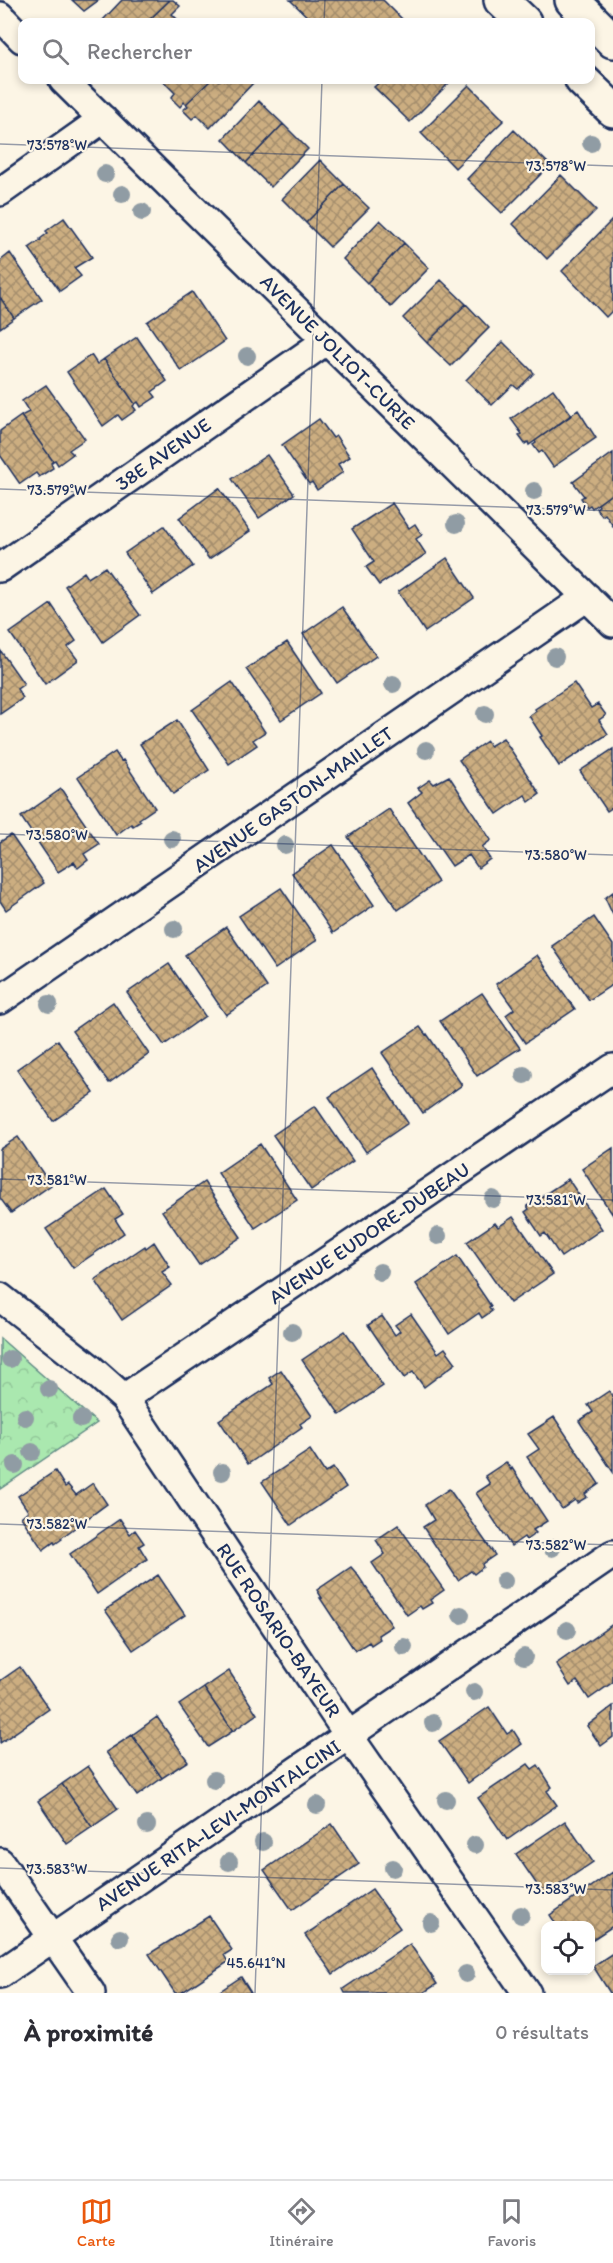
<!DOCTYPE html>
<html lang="fr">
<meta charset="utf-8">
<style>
:root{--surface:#fff;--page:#f7f7f7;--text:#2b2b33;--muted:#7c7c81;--line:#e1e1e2;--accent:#ea580c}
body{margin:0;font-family:Itim,sans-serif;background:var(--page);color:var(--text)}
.controls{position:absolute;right:18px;bottom:18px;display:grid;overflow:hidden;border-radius:12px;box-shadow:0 3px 9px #0003}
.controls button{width:54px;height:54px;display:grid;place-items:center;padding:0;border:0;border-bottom:2px solid var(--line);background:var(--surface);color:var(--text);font:30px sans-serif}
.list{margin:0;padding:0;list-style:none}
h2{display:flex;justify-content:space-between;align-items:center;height:78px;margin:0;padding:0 24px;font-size:26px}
h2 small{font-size:20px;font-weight:400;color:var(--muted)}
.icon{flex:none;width:33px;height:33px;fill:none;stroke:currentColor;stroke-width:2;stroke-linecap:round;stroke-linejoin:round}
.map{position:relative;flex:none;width:613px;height:1993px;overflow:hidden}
.search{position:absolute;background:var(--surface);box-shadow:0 3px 9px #0003;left:18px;right:18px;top:18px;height:66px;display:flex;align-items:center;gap:15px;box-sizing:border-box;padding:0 21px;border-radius:12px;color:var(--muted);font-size:22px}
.sheet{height:186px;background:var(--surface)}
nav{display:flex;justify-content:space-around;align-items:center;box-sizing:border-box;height:84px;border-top:2px solid var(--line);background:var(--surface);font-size:16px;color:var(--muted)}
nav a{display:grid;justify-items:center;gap:3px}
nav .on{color:var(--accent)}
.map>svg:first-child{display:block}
.park{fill:url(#park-crowns);stroke:#628c86;stroke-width:1.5}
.building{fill:url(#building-cross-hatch);stroke:#1b2f5e;stroke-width:1.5}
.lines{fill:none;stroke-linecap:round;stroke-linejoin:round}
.minor-casing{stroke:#1b2f5e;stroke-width:32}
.tertiary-casing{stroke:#1b2f5e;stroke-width:38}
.minor{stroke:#fcf5e5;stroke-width:27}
.tertiary{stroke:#fcf5e5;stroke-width:33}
.tree{fill:#909ca4}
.ticks{fill:none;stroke:#1b2f5e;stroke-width:1.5;stroke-opacity:0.45}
.labels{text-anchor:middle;stroke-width:4.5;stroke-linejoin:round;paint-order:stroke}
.street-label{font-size:20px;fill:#1b2f5e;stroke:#fcf5e5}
.ticks-label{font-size:15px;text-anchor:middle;fill:#1b2f5e;stroke:#fcf5e5;stroke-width:4.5;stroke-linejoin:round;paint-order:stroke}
</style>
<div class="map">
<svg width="613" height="1993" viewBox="0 0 613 1993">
<defs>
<pattern id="park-crowns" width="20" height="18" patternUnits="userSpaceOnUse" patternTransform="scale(1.5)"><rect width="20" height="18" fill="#aae8af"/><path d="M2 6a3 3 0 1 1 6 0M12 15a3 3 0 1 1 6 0" fill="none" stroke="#92c799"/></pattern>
<pattern id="building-cross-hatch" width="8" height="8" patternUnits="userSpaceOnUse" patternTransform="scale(1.5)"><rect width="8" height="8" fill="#ccae81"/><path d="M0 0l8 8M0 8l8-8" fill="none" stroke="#a58e6d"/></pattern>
</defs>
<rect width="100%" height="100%" fill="#fcf5e5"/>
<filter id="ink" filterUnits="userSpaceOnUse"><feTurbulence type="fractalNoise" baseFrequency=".0167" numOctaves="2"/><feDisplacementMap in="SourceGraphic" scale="12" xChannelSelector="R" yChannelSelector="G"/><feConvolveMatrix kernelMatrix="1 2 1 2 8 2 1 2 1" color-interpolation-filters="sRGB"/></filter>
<g filter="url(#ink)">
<path class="park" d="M0 1338 97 1423 0 1489Z"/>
<path class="building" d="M72 0H99L84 11Z
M122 0H170L147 22H104L102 21Z
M170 0H173L180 6 172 14 180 22H147Z
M290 0H383L402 19 398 22H313Z
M162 80H211L186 104 184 102 180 107 171 98 175 93Z
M211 80 255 81 210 128 197 115 192 119 183 110 188 106 186 104Z
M382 80H452L410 122 374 87Z
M469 85 504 120 455 168 421 133Z
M259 101 283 124 246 163 223 139Z
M283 124 308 149 271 187 246 163Z
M514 130 550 165 502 213 467 179Z
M320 160 344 184 306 223 282 199Z
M561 175 596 210 547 259 513 224Z
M344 184 369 208 330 247 306 223Z
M64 218 92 257 74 268 81 276 60 291 29 248 41 240 40 239 48 233 46 231Z
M380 220 404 243 367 283 343 259Z
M612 220 613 310 606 317 562 271Z
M404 243 429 268 391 307 367 283Z
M10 253 42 299 14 318 0 297V261Z
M441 280 466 304 427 343 403 318Z
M192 292 225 341 181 371 147 322Z
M0 297 14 318 0 328Z
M466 304 489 328 451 366 427 343Z
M137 337 167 381 152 392 156 397 141 407 138 402 135 404 104 359Z
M503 342 534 373 518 389 513 385 492 405 466 380Z
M91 355 97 364 104 359 135 404 133 406 136 410 122 420 118 415 103 426 67 372Z
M46 385 85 439 69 450 73 454 58 465 55 460 53 461 21 416 29 412 22 401Z
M553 389 572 415 529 445 528 442 525 444 519 436 522 434 511 419Z
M578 410 596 438 553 467 542 451 539 453 533 445 536 443 535 441Z
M21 416 53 461 51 463 53 468 39 477 36 473 20 484 0 455V431Z
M319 419 333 438 336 436 350 457 338 464 343 472 317 490 312 482 309 484 282 445Z
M613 453V493L592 508 590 505 587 507 581 498 584 496 573 482Z
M267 455 294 494 259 518 232 479Z
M219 488 250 531 209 559 179 518Z
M613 493V526L605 514 602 516 596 508 599 506 598 504Z
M392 503 409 528 415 524 422 535 416 539 426 554 379 585 366 567 374 562 352 529Z
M164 526 193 566 153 594 125 553Z
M447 558 474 598 425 632 398 592Z
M105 567 140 615 103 642 65 586 84 572 88 578Z
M51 604 76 641 68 647 78 660 45 684 10 633Z
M342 607 376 656 337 683 303 634Z
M287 642 321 693 281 720 246 669Z
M0 650 24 684 17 689 23 698 0 714Z
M232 682 265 732 253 740 257 745 229 764 192 710Z
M574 683 591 708 598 704 606 715 599 720 608 734 559 766 540 737 542 736 529 716 536 711 535 709Z
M177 720 209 770 173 794 140 744Z
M503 738 540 794 529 802 525 795 497 814 459 760 487 741 490 746Z
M613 749V807L607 811 580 771Z
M115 752 121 761 123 760 155 808 139 819 141 821 133 826 131 824 116 835 78 777Z
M449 776 491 840 482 847 490 859 478 868 469 855 452 866 408 803 422 792 418 788 430 780 434 784Z
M61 789 99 844 84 854 88 860 78 868 74 862 58 872 21 817Z
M389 809 438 882 398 910 348 837Z
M11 835 44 883 6 910 0 901V842Z
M333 845 374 905 333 933 292 873Z
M281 888 317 940 275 969 239 916Z
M613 892V915L605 898Z
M594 917 613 945V984L589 1000 552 946Z
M226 927 267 987 226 1015 185 955Z
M537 955 575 1009 525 1043 506 1015 514 1009 496 984Z
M169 964 205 1016 164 1045 127 993Z
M482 993 520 1048 477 1076 440 1021Z
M113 1002 149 1054 109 1083 72 1031Z
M420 1027 426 1035 427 1034 462 1085 423 1113 382 1053Z
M58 1040 94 1093 53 1121 17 1069Z
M372 1068 408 1123 366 1152 329 1097Z
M315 1106 353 1161 311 1190 273 1135Z
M18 1137 51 1185 11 1213 0 1198V1149Z
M260 1144 297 1200 255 1228 218 1173Z
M613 1148V1215L582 1169Z
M568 1179 602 1229 561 1257 545 1233 541 1236 525 1212 529 1209 527 1206Z
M204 1182 241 1237 199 1265 162 1211Z
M106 1189 123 1214 115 1219 124 1233 73 1268 46 1229Z
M513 1217 553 1274 510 1303 467 1242 495 1223 498 1227Z
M154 1242 170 1267 162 1272 172 1285 122 1320 95 1280 145 1246 146 1248Z
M457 1256 491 1306 489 1307 492 1311 482 1318 479 1313 449 1334 416 1284Z
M411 1314 438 1353 445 1348 456 1363 424 1387 413 1372 404 1378 368 1325 382 1316 395 1335 400 1331 395 1325Z
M345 1331 383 1386 340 1415 302 1360Z
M281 1370 312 1416 300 1424 302 1427 248 1464 219 1420 273 1384 269 1378Z
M609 1391 613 1397V1472L579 1421 593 1412 588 1405Z
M554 1417 599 1484 585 1494 587 1497 577 1503 575 1500 562 1509 527 1457 539 1449 528 1434Z
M310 1450 325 1473 333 1468 346 1487 291 1525 262 1482Z
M506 1462 511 1470 512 1468 547 1521 533 1530 536 1533 526 1540 524 1537 511 1546 476 1493 490 1484 485 1476Z
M55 1471 65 1487 68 1485 76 1495 93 1483 107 1504 61 1538 62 1539 55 1544 54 1542 43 1550 21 1517 28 1511 18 1496Z
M449 1489 495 1555 482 1564 483 1567 474 1574 471 1571 458 1580 423 1527 434 1520 425 1505Z
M120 1519 130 1534 135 1530 144 1543 139 1546 147 1559 97 1594 70 1554Z
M398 1525 444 1590 430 1600 432 1603 422 1609 420 1606 407 1615 372 1563 385 1554 376 1540Z
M351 1567 357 1574 392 1626 378 1635 380 1639 371 1645 369 1642 355 1651 320 1598H322L317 1590Z
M158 1575 185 1615 133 1650 105 1610Z
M613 1624V1682L589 1699 577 1681 570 1686 556 1664Z
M20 1667 49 1709 0 1743V1681Z
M229 1671 257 1714 233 1731 204 1688Z
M204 1688 233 1731 208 1747 179 1705Z
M613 1706V1737L601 1746 587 1726Z
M489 1707 507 1734 513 1730 522 1744 468 1783 439 1741Z
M157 1717 188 1761 162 1778 132 1735Z
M132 1735 162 1778 137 1796 106 1752Z
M528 1764 532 1769 538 1765 552 1787 547 1791 557 1805 507 1840 478 1798Z
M88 1766 118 1809 92 1827 62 1784Z
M62 1784 92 1827 67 1844 38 1801Z
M565 1821 593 1862 544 1895 516 1854Z
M332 1824 359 1864 292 1910 264 1870Z
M613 1872V1926L590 1941V1926H557L550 1915Z
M372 1889 400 1928 333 1974 305 1935Z
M209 1916 232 1950 224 1955 228 1962 181 1993H175L149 1954Z
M410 1944 437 1984 423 1993H345L343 1989Z
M613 1953V1993H610L593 1966Z
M241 1977 251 1993H217Z"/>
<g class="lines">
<g class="minor-casing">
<path id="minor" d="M0 16 22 39
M63 80 613 623
M0 192 103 119
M0 568 326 341
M0 1000 587 597
M0 1297 88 1366 124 1398 349 1736 527 1993
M124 1398 613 1068
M0 1862 91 1993
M0 1974 613 1554"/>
</g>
<g class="tertiary-casing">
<path id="tertiary" d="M501 0 524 22
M572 0 613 41
M582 80 613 110"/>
</g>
<use href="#minor" class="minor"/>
<use href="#tertiary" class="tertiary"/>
</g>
<g class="tree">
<circle cx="591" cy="143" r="9"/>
<circle cx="105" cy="174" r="9"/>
<circle cx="122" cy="194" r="9"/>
<circle cx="142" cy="212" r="9"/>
<circle cx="247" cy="356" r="9"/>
<circle cx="534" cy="491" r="9"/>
<circle cx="456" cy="524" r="9"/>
<circle cx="555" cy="657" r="9"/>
<circle cx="393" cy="684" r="9"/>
<circle cx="485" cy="714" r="9"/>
<circle cx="426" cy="750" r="9"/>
<circle cx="172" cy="839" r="9"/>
<circle cx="285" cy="845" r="9"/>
<circle cx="174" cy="929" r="9"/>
<circle cx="49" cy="1004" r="9"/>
<circle cx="524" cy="1075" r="9"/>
<circle cx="493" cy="1199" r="9"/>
<circle cx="438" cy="1236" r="9"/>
<circle cx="380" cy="1272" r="9"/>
<circle cx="292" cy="1332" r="9"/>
<circle cx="10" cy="1359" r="9"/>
<circle cx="49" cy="1389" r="9"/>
<circle cx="25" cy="1417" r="9"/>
<circle cx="81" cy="1419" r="9"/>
<circle cx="32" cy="1452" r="9"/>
<circle cx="15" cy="1465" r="9"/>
<circle cx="222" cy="1472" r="9"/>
<circle cx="552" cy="1548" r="9"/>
<circle cx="504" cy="1581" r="9"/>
<circle cx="461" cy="1615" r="9"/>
<circle cx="567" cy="1630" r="9"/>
<circle cx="404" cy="1647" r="9"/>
<circle cx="524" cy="1657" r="9"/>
<circle cx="474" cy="1692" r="9"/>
<circle cx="433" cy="1723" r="9"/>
<circle cx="214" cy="1780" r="9"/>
<circle cx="446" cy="1800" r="9"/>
<circle cx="317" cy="1805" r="9"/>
<circle cx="147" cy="1825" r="9"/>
<circle cx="263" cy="1842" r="9"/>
<circle cx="475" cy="1845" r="9"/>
<circle cx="229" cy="1862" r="9"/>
<circle cx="393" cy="1868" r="9"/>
<circle cx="521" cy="1915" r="9"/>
<circle cx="431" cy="1923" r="9"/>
<circle cx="120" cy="1938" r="9"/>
<circle cx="466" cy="1974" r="9"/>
</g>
</g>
<path class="ticks" d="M324 22 325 0M0 144 613 166M0 489 613 511M0 834 613 855M0 1179 613 1200M0 1524 613 1545M0 1868 613 1890M255 1993 322 80"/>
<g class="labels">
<g class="street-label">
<text transform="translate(338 352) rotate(45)" y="7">AVENUE JOLIOT-CURIE</text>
<text transform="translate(163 454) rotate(-35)" y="7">38E AVENUE</text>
<text transform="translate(293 799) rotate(-35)" y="7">AVENUE GASTON-MAILLET</text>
<text transform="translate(369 1233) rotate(-34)" y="7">AVENUE EUDORE-DUBEAU</text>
<text transform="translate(279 1630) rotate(56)" y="7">RUE ROSARIO-BAYEUR</text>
<text transform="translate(218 1825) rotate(-34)" y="7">AVENUE RITA-LEVI-MONTALCINI</text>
</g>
</g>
<g class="ticks-label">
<text x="57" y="150">73.578°W</text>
<text x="556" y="171">73.578°W</text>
<text x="57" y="495">73.579°W</text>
<text x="556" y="515">73.579°W</text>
<text x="57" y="840">73.580°W</text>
<text x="556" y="860">73.580°W</text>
<text x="57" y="1185">73.581°W</text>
<text x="556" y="1205">73.581°W</text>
<text x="57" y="1529">73.582°W</text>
<text x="556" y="1550">73.582°W</text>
<text x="57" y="1874">73.583°W</text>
<text x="556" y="1894">73.583°W</text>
<text x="256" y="1968">45.641°N</text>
</g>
</svg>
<div class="controls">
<button><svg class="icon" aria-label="locate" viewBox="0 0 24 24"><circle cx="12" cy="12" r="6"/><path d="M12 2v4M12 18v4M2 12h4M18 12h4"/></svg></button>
</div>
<div class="search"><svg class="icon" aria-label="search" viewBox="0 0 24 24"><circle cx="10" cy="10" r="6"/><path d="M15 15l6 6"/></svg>Rechercher</div>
</div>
<section class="sheet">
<h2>À proximité<small>0 résultats</small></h2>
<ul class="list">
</ul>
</section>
<nav>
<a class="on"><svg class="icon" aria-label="map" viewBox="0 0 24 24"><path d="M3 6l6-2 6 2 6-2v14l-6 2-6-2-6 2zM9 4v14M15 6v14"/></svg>Carte</a>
<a><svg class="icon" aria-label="directions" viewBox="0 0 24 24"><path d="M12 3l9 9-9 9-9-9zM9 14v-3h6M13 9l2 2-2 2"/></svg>Itinéraire</a>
<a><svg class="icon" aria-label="saved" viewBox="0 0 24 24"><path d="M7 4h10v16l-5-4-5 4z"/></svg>Favoris</a>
</nav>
